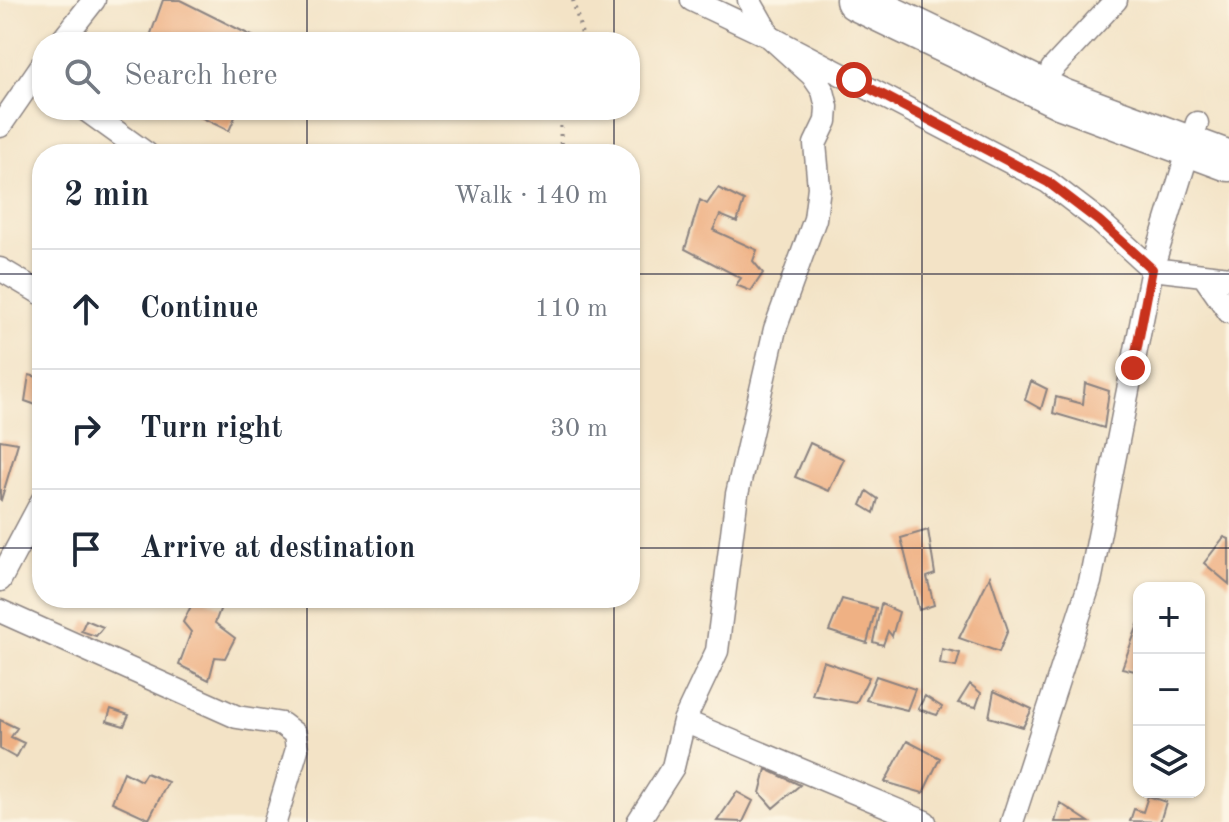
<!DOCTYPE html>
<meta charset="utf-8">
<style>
:root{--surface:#fff;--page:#f2f2f3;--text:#1f2937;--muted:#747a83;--line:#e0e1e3}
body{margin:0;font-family:"Old Standard TT",serif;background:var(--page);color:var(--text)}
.controls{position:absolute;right:24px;bottom:24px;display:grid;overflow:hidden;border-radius:16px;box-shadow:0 2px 6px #0004}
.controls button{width:72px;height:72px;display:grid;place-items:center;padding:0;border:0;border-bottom:2px solid var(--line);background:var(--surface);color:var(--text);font:40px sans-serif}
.stop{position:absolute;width:24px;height:24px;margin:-18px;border:6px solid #c8321e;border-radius:50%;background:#fff}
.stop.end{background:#c8321e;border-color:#fff;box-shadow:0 2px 8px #0008}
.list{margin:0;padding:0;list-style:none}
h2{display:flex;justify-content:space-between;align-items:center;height:104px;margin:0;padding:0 32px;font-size:34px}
h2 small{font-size:26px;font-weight:400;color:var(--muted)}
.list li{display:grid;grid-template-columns:52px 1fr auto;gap:24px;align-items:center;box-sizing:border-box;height:120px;padding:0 32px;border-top:2px solid var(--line)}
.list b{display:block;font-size:30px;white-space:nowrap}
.list em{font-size:26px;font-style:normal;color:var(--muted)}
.icon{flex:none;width:44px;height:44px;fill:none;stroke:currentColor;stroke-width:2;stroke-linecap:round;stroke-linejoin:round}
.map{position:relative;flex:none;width:1229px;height:822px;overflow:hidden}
.search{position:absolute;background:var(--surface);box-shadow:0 2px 6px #0004;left:32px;top:32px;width:608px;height:88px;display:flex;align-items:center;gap:20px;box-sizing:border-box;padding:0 28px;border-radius:32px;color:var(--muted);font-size:30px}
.panel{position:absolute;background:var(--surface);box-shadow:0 2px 6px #0004;left:32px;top:144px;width:608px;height:464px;border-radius:32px}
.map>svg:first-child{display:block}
.building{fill:#efb184}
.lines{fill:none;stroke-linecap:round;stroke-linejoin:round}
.street-casing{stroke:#8a8280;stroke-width:25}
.highway-casing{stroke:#8a8280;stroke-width:43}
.path{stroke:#8a8280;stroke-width:4;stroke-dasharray:2 6;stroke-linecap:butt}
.street{stroke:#fff;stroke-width:22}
.highway{stroke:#fff;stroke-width:40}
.route{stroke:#c8321e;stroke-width:10}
.grid{fill:none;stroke:#22223b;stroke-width:2;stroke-opacity:0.55}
</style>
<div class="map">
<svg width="1229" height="822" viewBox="0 0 1229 822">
<rect width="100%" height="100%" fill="#fcf5e5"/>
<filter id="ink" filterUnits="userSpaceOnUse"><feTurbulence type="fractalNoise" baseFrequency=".0125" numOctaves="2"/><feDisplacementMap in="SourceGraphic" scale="16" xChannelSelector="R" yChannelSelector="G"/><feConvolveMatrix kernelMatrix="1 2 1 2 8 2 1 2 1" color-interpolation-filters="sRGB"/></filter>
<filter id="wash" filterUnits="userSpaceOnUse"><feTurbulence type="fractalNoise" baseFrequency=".006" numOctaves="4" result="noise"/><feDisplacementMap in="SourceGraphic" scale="32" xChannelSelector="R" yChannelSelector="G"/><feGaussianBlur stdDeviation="1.8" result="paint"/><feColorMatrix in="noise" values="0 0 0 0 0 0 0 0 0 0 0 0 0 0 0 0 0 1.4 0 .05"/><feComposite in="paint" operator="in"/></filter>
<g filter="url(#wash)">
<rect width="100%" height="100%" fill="#f3e3c6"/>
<g id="blocks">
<path class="building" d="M163 0H180L264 42H148Z
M186 110H238L229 131Z
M718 188 744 201 737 222 720 215 713 230 757 250 753 261 763 273 751 291 736 285 741 278 685 249 700 200 707 204Z
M29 375 42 378V407L25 401Z
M1031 381 1047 389 1041 409 1025 400Z
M1085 383 1109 391 1104 428 1053 413 1056 397 1083 404Z
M0 440 18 443 1 500 0 499Z
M810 443 844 459 829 491 795 477Z
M867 491 878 499 874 513 861 505Z
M928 530 935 574 927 577 934 605 919 610 901 538Z
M1224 537 1229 539V584L1204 563Z
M990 576 1008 630 999 652 959 638Z
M195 598H203L221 607 215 623 235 638 225 658 215 657 209 680 179 665 191 632 183 622Z
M842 599 876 608 867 643 829 631Z
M881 604 899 612 892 636 888 631 883 645 873 642Z
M86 620 103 627 96 636 81 631Z
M1139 622V672L1122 668Z
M942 649 960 653 956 667 940 664Z
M823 661 869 677 856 703 812 695Z
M876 676 915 689 907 710 866 700Z
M970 684 981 693 976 707 958 703Z
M994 691 1032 709 1023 727 989 717Z
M925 696 942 707 937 715 918 709Z
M111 709 129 715 124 726 107 721Z
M0 720 17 728 11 737 24 743 16 758 0 749Z
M907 741 940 758 923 793 885 782Z
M766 769 800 785 773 808 760 793Z
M124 772 141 781 146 773 168 782 149 819 112 802Z
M737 792 753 801 743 822 717 821Z
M1148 796 1166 802 1160 822 1130 821 1134 809 1143 812Z
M1060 803 1089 822H1055Z"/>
</g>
</g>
<g filter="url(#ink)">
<use href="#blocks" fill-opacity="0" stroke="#8a8280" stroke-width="2"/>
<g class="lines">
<g class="street-casing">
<path id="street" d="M692 0 770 37 1048 182 1099 221 1152 269 1229 278
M61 42 94 0
M1052 69 1116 0
M86 110 147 154
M0 126 42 65
M0 269 42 294
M1203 275 1229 312
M0 580 42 501
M0 611 237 717 282 724 295 734 297 749 275 822
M684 721 925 822
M638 822 673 767 684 721 717 651 737 494 775 329 815 219 819 187 815 144 826 121 827 107 823 91 812 75 770 37 749 0
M1012 822 1090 582 1152 269 1197 123"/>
</g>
<g class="highway-casing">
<path id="highway" d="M856 0 1062 99 1229 161"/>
</g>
<path class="path" d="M573 0 584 42
M560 110 561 154"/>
<use href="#street" class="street"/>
<use href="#highway" class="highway"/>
</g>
</g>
<g class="lines" filter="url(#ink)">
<path class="route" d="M854 80 1048 182 1099 221 1152 269 1133 368"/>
</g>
<path class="grid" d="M307 0V42M614 0V42M922 0V822M307 110V154M614 110V154M0 274H42M630 274H1229M0 548H42M630 548H1229M307 598V822M614 598V822"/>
</svg>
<div class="controls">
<button>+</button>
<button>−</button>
<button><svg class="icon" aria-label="layers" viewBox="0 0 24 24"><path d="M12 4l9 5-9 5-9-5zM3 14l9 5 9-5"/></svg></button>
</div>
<div class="stop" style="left:854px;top:80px"></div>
<div class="stop end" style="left:1133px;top:368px"></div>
<div class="search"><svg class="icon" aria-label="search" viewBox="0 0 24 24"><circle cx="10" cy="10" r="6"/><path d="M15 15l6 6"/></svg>Search here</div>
<section class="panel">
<h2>2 min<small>Walk · 140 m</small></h2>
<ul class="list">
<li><svg class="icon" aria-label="ahead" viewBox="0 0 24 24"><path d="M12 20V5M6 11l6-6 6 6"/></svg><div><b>Continue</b></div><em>110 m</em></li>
<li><svg class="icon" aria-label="right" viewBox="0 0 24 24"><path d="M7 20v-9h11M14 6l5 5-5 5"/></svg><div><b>Turn right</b></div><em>30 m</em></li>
<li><svg class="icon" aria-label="arrive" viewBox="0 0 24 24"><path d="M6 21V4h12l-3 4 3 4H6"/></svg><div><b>Arrive at destination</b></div></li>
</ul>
</section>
</div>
